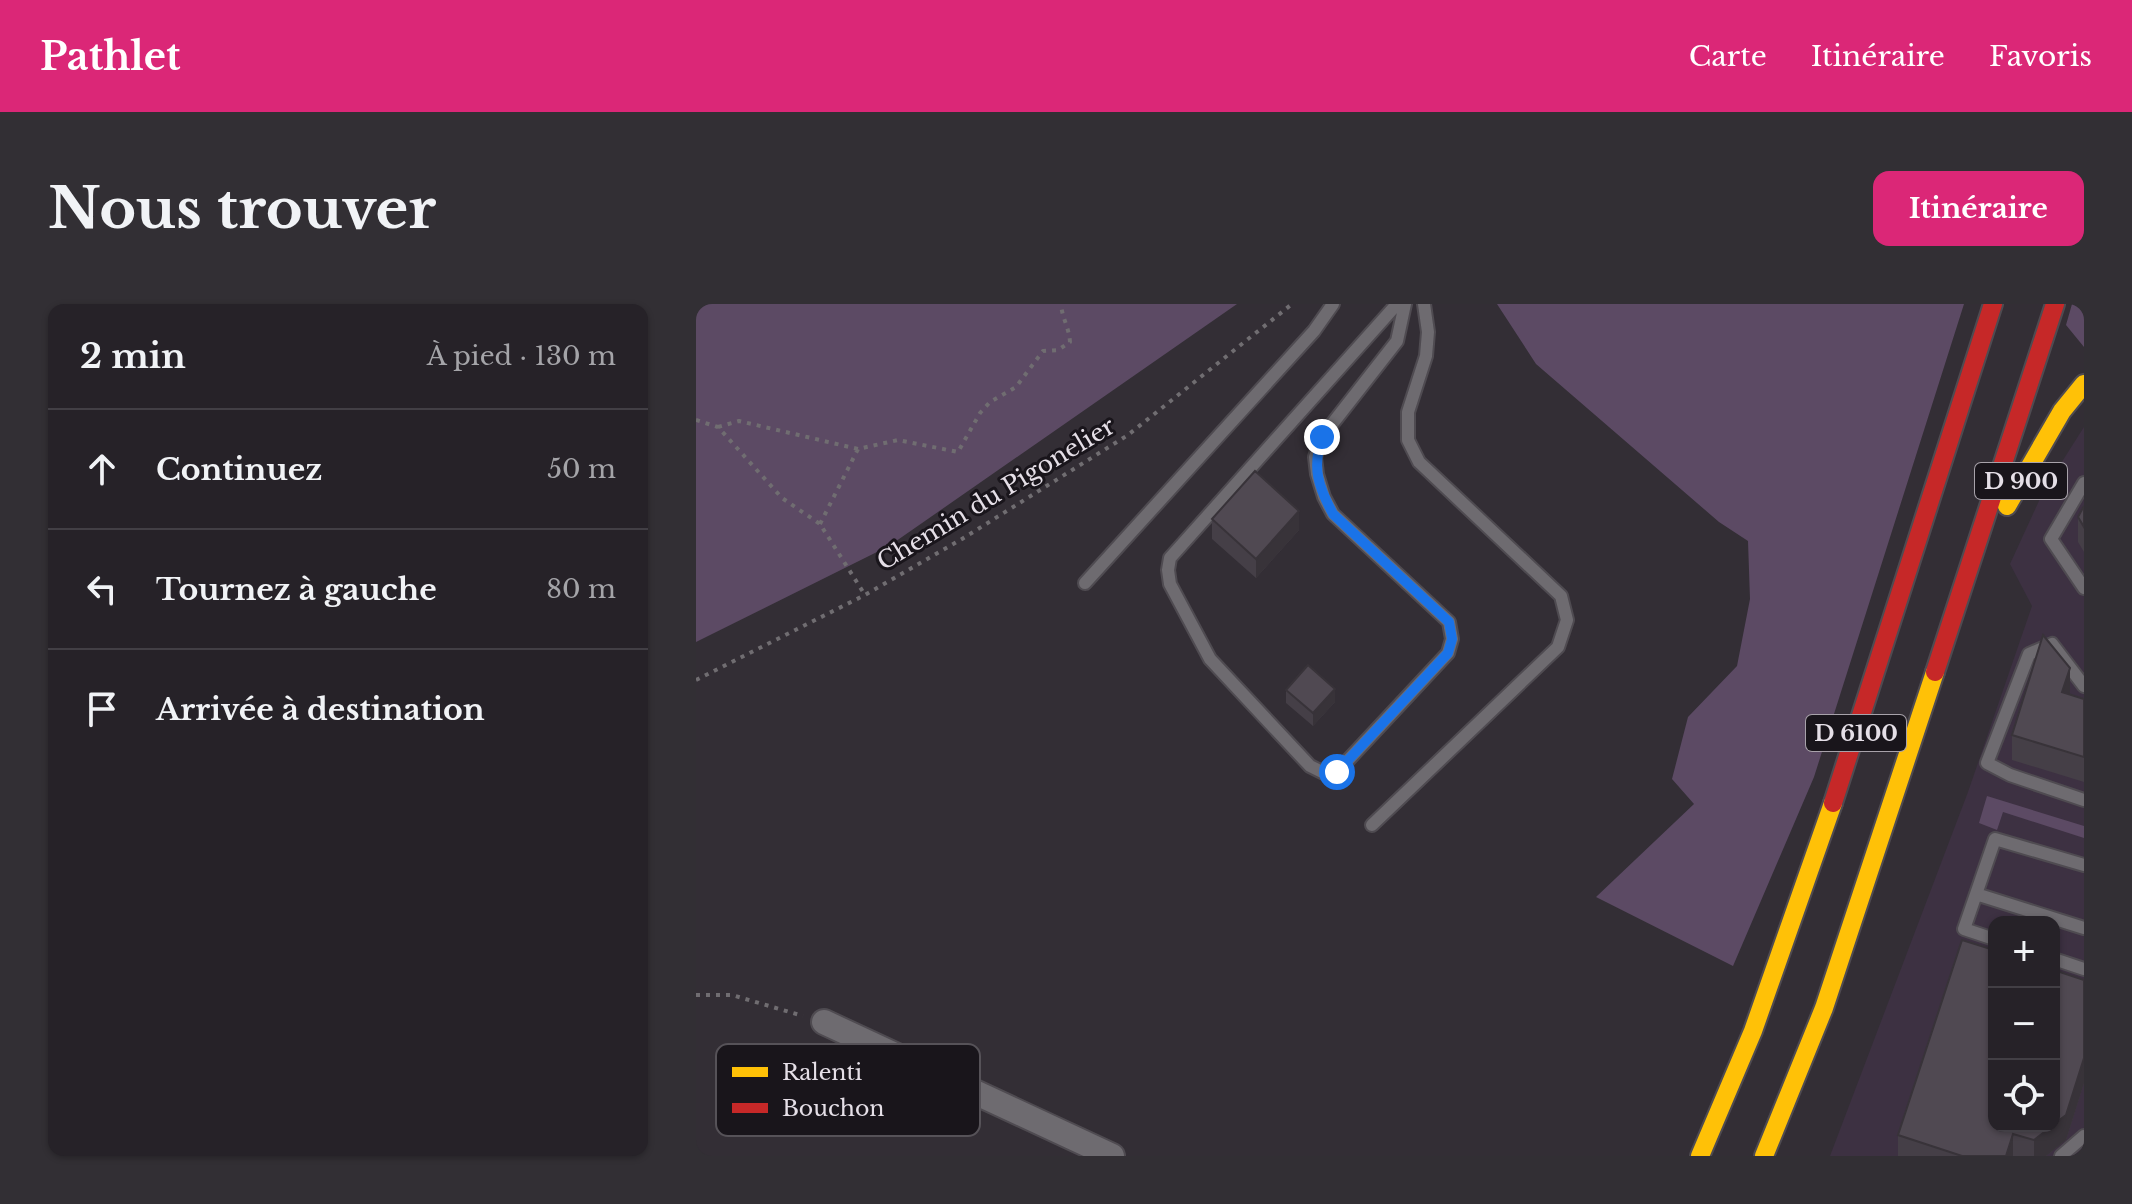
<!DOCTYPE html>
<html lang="fr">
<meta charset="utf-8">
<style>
:root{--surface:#262228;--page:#322f34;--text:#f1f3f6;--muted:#a4a4a8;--line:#423f45;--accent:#db2777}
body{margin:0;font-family:"Libre Baskerville",serif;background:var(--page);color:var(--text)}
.controls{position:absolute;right:24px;bottom:24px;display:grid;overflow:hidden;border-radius:16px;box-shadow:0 2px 6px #0004}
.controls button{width:72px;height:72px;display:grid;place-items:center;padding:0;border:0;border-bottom:2px solid var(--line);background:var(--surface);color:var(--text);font:40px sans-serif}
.stop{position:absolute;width:24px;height:24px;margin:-18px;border:6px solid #1a73e8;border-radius:50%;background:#fff}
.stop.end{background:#1a73e8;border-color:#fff;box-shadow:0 2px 8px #0008}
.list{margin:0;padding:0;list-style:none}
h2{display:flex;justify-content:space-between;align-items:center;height:104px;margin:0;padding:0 32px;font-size:34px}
h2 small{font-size:26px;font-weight:400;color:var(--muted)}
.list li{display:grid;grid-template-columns:52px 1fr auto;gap:24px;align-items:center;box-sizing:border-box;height:120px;padding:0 32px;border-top:2px solid var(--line)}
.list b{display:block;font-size:30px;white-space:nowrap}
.list em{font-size:26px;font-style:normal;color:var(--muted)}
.icon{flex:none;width:44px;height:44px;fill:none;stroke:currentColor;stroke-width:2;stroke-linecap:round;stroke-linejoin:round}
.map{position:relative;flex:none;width:1388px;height:852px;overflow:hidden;border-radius:16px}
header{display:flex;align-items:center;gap:48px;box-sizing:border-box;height:112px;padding:0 40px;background:var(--accent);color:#fff}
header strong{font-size:38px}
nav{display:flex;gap:44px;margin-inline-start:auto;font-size:28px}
.intro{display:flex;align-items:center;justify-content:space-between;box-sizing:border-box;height:192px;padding:0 48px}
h1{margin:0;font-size:56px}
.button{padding:20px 36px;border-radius:16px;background:var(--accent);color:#fff;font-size:28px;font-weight:700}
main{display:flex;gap:48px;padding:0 48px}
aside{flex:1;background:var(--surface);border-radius:16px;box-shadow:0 2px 6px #0004}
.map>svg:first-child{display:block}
.built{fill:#3d3142;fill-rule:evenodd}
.grass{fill:#5c4a64}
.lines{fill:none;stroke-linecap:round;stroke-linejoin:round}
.lane-casing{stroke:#4f4b51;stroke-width:16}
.street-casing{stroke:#4f4b51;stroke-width:28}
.slow-casing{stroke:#4f4b51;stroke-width:22}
.jam-casing{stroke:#4f4b51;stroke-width:22}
.path{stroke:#706d71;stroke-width:4;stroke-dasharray:4 6;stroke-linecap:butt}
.lane{stroke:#6e6b70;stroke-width:12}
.street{stroke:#6e6b70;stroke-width:24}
.slow{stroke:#ffc107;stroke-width:18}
.jam{stroke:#c62828;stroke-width:18}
.wall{fill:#453f47}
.shaded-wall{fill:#383339}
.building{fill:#504952;stroke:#383339;stroke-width:2}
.route{stroke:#1a73e8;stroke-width:10}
.labels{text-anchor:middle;stroke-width:6;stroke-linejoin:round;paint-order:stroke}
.shield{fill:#19151b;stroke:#a8a2aa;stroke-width:2}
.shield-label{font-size:22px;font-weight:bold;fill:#e5dfe7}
.street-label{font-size:24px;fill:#e5dfe7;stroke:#19151b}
.key{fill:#19151b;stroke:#565258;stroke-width:2}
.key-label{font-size:22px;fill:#e5dfe7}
</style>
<header>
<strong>Pathlet</strong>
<nav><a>Carte</a><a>Itinéraire</a><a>Favoris</a></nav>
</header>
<div class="intro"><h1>Nous trouver</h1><a class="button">Itinéraire</a></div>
<main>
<aside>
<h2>2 min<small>À pied · 130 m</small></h2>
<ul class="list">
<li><svg class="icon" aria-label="ahead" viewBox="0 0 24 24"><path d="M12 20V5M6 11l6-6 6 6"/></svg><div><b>Continuez</b></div><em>50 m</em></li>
<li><svg class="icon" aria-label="left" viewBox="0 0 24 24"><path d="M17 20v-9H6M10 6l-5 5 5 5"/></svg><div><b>Tournez à gauche</b></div><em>80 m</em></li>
<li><svg class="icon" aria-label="arrive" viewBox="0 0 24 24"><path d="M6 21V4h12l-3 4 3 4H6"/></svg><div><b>Arrivée à destination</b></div></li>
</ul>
</aside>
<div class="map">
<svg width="1388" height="852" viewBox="0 0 1388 852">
<rect width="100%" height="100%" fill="#332e35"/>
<path class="built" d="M1388 123V846L1382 852H1134L1272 488 1336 302 1314 260 1348 186ZM1298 618H1358V822H1298Z"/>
<path class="grass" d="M0 0H541L193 242 0 338Z
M801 0H1268L1118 473 1037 662 900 593 998 500 976 475 992 413 1041 362 1054 295 1052 237 1023 218 840 60Z
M1376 0H1388V43L1370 21Z
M1291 492 1388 522V534L1307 508 1301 526 1283 519Z"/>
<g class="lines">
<g class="lane-casing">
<path id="lane" d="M701 0 474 254 472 266 474 280 514 355 614 462 628 469 641 468 752 349 756 335 753 318 637 210 628 193 621 170 619 153 626 133 701 37 709 0
M1388 179 1355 235 1388 284
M389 279 618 27 637 0
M1388 382 1356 340 1333 350 1291 459 1314 471 1388 496
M676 521 862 343 871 316 865 292 723 158 712 136V108L730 52 732 28 728 0
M1280 590 1388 624
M1298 635 1268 625 1299 535 1388 561
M1358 655 1388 665
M1365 852 1388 832"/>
</g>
<g class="street-casing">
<path id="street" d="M128 718 416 852"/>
</g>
<g class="slow-casing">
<path id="slow" d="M1311 202 1366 107 1388 80
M1004 852 1057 727 1137 499
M1068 852 1128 704 1239 368"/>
</g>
<g class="jam-casing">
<path id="jam" d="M1239 368 1359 0
M1137 499 1297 0"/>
</g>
<path class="path" d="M0 116 22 123 86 194 124 220 169 291
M22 123 43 117 162 145 202 136 262 148 284 109 294 98 320 83 347 47 362 46 374 38C373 23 366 14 365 0
M124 220 162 145
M0 376 169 291 266 235 432 131 596 0
M0 691H36L107 712"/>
<use href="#lane" class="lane"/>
<use href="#street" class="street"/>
<use href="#slow" class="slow"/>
<use href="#jam" class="jam"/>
</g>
<path class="wall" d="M1388 202V248L1382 238V213Z
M516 215 603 226 560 274 516 235Z
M590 386 639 398 617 422 590 399Z
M1374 389 1373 391 1388 395V478L1316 456V431Z
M1388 676V779L1370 836 1350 852H1202V831Z"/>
<path class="shaded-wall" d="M603 207V226L560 274V255Z
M1374 364V389L1366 413V388Z
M639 385V398L617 422V409Z
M1388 754V779L1370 836 1350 852H1338V836L1356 822H1358Z
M1317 830V852H1310Z"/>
<path class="building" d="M559 167 603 207 560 255 516 215Z
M1388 202V223L1382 213Z
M1347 331 1374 364 1366 388 1388 395V453L1316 431Z
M612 361 639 385 617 409 590 386Z
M1266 636 1298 646V822H1356L1338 836 1317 830 1310 852H1266L1202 831Z
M1358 666 1388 676V754L1370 811 1358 820Z"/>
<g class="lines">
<path class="route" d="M626 133C616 164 622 182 637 210L753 318 756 335 752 349 641 468"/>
</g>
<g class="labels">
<g class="shield">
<rect x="1279" y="159" width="92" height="36" rx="6"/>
<rect x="1110" y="411" width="100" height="36" rx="6"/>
</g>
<g class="shield-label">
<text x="1325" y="185">D 900</text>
<text x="1160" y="437">D 6100</text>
</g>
<g class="street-label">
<text transform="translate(300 190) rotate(-31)" y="8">Chemin du Pigonelier</text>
</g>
</g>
<rect x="20" y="740" width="264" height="92" rx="12" class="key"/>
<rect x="36" y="763" width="36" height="10" fill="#ffc107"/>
<rect x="36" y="799" width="36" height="10" fill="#c62828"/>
<g class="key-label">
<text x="86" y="776">Ralenti</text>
<text x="86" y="812">Bouchon</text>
</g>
</svg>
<div class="controls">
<button>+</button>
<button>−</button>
<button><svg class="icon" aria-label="locate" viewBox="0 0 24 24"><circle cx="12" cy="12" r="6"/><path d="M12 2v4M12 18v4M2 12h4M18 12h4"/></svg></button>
</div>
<div class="stop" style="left:641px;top:468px"></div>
<div class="stop end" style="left:626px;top:133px"></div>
</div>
</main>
